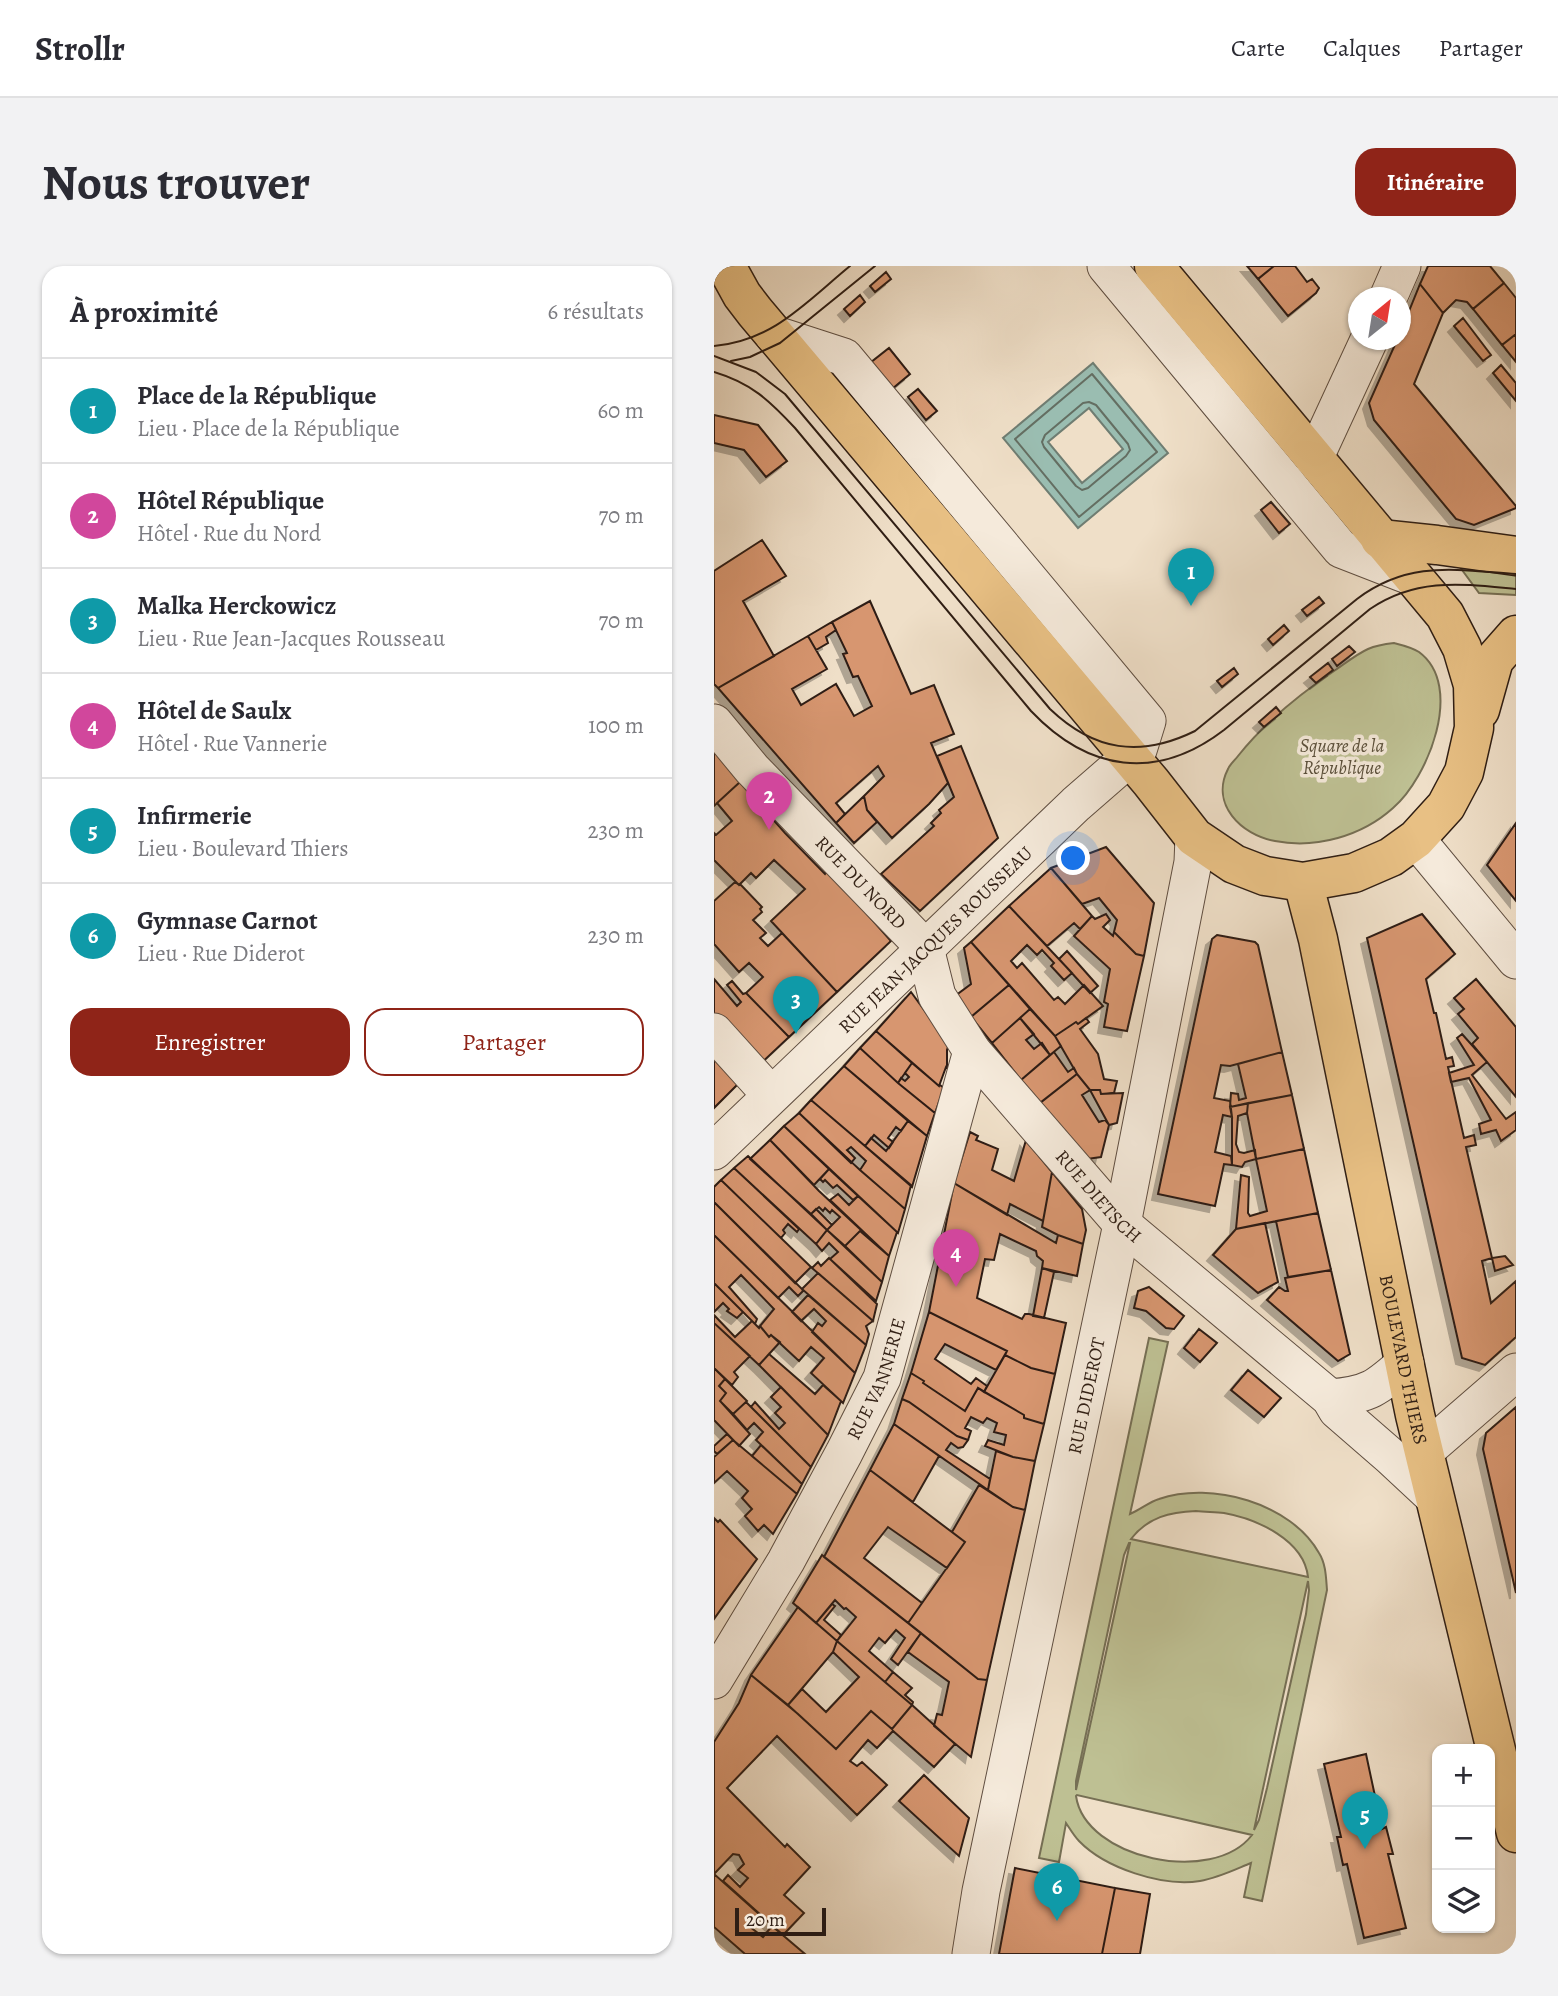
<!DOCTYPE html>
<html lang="fr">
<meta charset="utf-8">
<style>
:root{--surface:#fff;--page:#f2f2f3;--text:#2b2b33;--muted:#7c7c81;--line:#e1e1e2;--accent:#8f2418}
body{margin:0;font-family:Alegreya,serif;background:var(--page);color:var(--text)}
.controls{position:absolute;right:21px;bottom:21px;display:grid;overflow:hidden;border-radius:14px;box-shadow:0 2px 5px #0004}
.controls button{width:63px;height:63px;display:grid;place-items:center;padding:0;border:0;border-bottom:2px solid var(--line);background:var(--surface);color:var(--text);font:35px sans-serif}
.compass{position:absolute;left:634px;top:21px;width:63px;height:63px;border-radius:50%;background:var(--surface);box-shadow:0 2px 5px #0004;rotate:30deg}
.scale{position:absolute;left:21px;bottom:18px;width:91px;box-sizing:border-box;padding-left:7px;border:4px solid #2f1e14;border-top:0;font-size:19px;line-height:24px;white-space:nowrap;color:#2f1e14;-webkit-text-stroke:5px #f5eadb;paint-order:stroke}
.you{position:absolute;left:360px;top:593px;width:24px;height:24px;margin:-18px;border:5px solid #fff;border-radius:50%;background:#1a73e8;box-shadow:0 0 0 10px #1a73e833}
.badge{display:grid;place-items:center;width:46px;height:46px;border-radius:50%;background:var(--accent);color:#fff;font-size:23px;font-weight:700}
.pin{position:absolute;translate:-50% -58px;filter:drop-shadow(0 2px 4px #0008)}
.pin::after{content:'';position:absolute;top:37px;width:24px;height:21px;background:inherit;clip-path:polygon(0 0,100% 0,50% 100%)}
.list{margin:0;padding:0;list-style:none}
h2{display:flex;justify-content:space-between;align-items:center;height:91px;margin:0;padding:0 28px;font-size:30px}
h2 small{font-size:23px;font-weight:400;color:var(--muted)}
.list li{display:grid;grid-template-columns:46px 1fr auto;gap:21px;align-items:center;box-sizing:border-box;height:105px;padding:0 28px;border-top:2px solid var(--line)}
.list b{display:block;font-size:26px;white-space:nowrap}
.list p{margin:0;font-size:23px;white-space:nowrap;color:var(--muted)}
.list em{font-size:23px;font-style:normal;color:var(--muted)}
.actions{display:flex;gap:14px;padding:21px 28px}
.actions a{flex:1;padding:16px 0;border:2px solid var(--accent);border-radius:21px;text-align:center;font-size:24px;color:var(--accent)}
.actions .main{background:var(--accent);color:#fff}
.icon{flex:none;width:38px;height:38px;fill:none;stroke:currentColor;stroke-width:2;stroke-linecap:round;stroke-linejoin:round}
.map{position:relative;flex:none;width:802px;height:1688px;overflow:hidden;border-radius:21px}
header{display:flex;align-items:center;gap:42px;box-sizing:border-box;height:98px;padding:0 35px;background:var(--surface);border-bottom:2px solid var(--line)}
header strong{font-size:33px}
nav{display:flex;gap:38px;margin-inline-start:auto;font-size:24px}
.intro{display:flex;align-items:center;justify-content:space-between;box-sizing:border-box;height:168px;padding:0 42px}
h1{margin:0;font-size:49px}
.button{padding:18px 32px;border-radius:21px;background:var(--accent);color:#fff;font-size:24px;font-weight:700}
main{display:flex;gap:42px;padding:0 42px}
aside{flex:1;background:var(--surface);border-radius:21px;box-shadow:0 2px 5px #0004}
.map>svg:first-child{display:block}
.green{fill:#bec093;stroke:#766f54;stroke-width:2;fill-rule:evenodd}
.water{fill:#9abdb1;stroke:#6f7d72;stroke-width:2;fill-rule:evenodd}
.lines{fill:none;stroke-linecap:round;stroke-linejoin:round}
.shore{stroke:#646e62;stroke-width:2}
.building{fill:#d79670;stroke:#2f1e14;stroke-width:2;filter:url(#shadow)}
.minor-casing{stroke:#5f4e41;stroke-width:39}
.major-casing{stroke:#2f1e14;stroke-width:41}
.minor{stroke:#f5eadb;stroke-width:37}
.major{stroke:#e8c084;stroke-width:38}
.tram{stroke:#2f1e14;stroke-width:2}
.labels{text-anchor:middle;stroke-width:7;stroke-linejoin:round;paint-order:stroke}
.park-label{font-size:19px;font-style:italic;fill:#5a4f3a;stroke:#f5eadb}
.street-label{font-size:19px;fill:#2f1e14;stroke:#f5eadb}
</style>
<header>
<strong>Strollr</strong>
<nav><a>Carte</a><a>Calques</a><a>Partager</a></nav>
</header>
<div class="intro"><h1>Nous trouver</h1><a class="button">Itinéraire</a></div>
<main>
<aside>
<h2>À proximité<small>6 résultats</small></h2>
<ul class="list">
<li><span class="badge" style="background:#0f9aa8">1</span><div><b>Place de la République</b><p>Lieu · Place de la République</p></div><em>60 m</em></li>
<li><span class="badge" style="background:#d1479c">2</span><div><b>Hôtel République</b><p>Hôtel · Rue du Nord</p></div><em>70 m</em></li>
<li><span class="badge" style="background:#0f9aa8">3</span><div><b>Malka Herckowicz</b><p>Lieu · Rue Jean-Jacques Rousseau</p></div><em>70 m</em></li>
<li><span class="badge" style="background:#d1479c">4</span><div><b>Hôtel de Saulx</b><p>Hôtel · Rue Vannerie</p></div><em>100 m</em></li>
<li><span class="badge" style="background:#0f9aa8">5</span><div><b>Infirmerie</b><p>Lieu · Boulevard Thiers</p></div><em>230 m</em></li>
<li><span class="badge" style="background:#0f9aa8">6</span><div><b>Gymnase Carnot</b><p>Lieu · Rue Diderot</p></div><em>230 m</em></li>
</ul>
<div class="actions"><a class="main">Enregistrer</a><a>Partager</a></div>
</aside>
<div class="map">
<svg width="802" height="1688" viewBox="0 0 802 1688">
<defs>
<filter id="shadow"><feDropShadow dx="-6" dy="6" stdDeviation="0" flood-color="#0004"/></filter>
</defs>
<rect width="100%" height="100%" fill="#efdfc8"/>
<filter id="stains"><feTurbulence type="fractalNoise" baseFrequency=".00286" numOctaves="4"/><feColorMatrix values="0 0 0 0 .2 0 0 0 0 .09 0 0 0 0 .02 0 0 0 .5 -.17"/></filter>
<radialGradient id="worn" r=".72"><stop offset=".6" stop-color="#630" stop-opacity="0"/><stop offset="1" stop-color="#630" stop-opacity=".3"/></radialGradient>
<path class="green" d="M740 293 802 298V329L765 327Z
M680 377C688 379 697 381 705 386 751 420 714 512 679 542 648 570 602 583 561 575 527 569 496 538 514 503 516 498 521 494 524 490 551 456 587 427 623 403 633 396 643 388 654 383 663 379 671 378 680 377Z
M435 1072 454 1076 416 1248C426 1244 435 1236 445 1233 497 1215 577 1237 605 1287 612 1298 612 1312 613 1324L548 1635 530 1631 537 1597C520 1604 504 1612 486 1615 448 1621 391 1602 365 1575 360 1570 356 1563 352 1557L345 1596 325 1592ZM482 1245C492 1246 501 1246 510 1247 543 1253 590 1274 594 1311L417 1273C434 1251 456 1246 482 1245ZM415 1277H416L362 1524V1515L410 1289ZM594 1315 595 1324 592 1348 553 1522 545 1554 540 1564ZM362 1530 363 1529 538 1569C499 1620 371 1593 362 1530Z"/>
<path class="water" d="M379 97 454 187 364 262 289 172ZM375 142 409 183 368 217 334 176Z"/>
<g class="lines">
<path class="shore" d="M378 108 443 186 365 251 301 173Z
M375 136 382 139 414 178 416 184 412 190 374 222 368 224 362 220 330 181 328 176 331 169 369 137Z"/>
</g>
<path class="building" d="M533 0H560L544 13Z
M560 0H581L593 16 598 13 605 22 602 27 574 50 544 13Z
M714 0H776L790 17 759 43 753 36 742 34 729 47 706 18Z
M172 6 177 13 161 26 156 20Z
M790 17 802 32V68L788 79 759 43Z
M706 18 729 47 700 118 802 240V242L760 259 742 253 660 154 655 137 683 74H687V65Z
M146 29 151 36 136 50 130 43Z
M749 52 777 89 769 95 740 60Z
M802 68V96L788 79Z
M175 82 196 108 178 123 156 97Z
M787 99 802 117V135L779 107Z
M204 123 223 145 212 154 194 131Z
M0 149 44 159 73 195 52 211 30 184 0 177Z
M557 236 576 258 565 267 547 244Z
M48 274 72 310 29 335 60 390 4 422 0 418V305Z
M605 331 610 337 593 350 588 344Z
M156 335 197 428 220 419 240 468 217 477 234 517 215 538 178 572 153 544 150 530 170 510 164 500 122 537 131 548 122 557 4 422 94 370 113 403 78 423 87 439 122 418 140 450 158 440 144 410 139 411 129 388 133 387 118 356Z
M118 356 122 364 112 371 114 377 102 384 94 370Z
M570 359 575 365 559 379 554 373Z
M635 380 641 386 623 400 618 393Z
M614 397 619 404 602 417 596 411Z
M520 402 524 408 508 421 503 415Z
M562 441 567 447 550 461 545 456Z
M247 480 284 572 206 645 167 608 220 560 217 557 227 547 225 544 240 531 223 490Z
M0 485 26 516 0 540Z
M26 516 71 567 111 608 114 604 177 675 123 726 57 655 91 623 60 594 42 612 37 607 25 619 0 594V567L2 569 18 555 3 537Z
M150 530 153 544 163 556 140 577 122 557Z
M802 557V635L773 599Z
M392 581 440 637 430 690 422 688 400 666 403 654 385 632 368 638 337 602Z
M337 602 378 650 366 663 360 657 333 680 295 640Z
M21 616 25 619 26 618 48 641 46 643 48 646 39 654 52 667 46 672 54 680 68 667 123 726 75 771 32 727 49 711 35 697 25 706 0 678V635Z
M295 640 358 707 350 714 337 700 340 697 328 684 323 689 313 679 297 695 303 702 308 697 340 734 344 731 351 738 370 719 389 740 364 758 362 756 341 770 257 676Z
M392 648 396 654 389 661 399 670 400 666 422 688 430 690 413 765 390 761 394 738 390 736 396 703 360 670 378 650 381 653Z
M708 648 741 688 712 713 720 747H722L732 793 738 791 740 800 734 801 750 872 760 869 762 879 752 881 778 992 768 995 777 1037 802 1015V1071L771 1099 748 1092 653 672Z
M503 669 541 676 544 679 568 786 516 800 507 799 500 832 516 835 518 851 509 849 501 886 517 890 518 899 510 898 501 940 444 928 498 673Z
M257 676 295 719 257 751 241 730 257 718 250 682Z
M353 685 384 720 376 727 345 693Z
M0 713 23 740 27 736 13 719 18 715 29 728 32 727 75 771 41 803 0 755Z
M762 713 802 761V831L758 778 764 772 744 748 750 743 740 732Z
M295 719 316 743 278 777 257 751Z
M197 726 235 778 233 784V802L232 801 225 820 162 765Z
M316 743 341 770 347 780 336 789 306 752Z
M306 752 320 768 312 774 320 783 328 777 336 789 307 814 278 777Z
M372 752 375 756 366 763 384 788 390 813 403 815 400 827 387 828 386 824H376L363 808 341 770 362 756 364 758Z
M162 765 198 797 184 817 146 782Z
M748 768 773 796 758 809 792 853 802 846V864L787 875 782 864 767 868 765 858 777 854 755 812 737 816 735 807 760 799 743 772Z
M0 772 34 808 0 842Z
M146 782 184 817 221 847 213 870 130 800Z
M340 786 354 806 360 802 363 808 326 837 307 814Z
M568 786 578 829 516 841 517 827 524 828 525 834 532 832 524 798Z
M198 797 225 820 226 819 230 822 221 847 184 817 187 812 191 815 195 811 191 807Z
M130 800 194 855 187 865 182 861 174 872 179 876 175 882 160 869 151 880 97 834Z
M363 808 376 824 368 829 385 856 391 854 395 859 387 891 373 893 326 837Z
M376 824H386L387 828 409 827 403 857 395 859Z
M578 829 590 883 542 893 533 847 534 837Z
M97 834 197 919 191 943 146 904 152 895 137 881 133 884 141 892 137 897 85 847Z
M534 837 533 847 524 850 522 878 525 886 530 887 541 884 542 893 531 896 528 901 518 899V851L516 841Z
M85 847 146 904 191 943 184 967 70 860Z
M194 855 213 870 198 921 151 880 157 872 172 885Z
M70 860 115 903 100 919 56 874Z
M256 866 264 870 262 874 284 883 278 904 300 915 312 874 338 906 329 955 296 938 293 949 240 917Z
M56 874 105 925 147 964 131 980 113 964 126 951 118 944 116 947 111 942 109 945 105 941 97 948 36 893Z
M590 883 604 947 522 963 527 909 535 911 534 947 536 950 553 945 542 893Z
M34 890 113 964 102 978 20 902Z
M20 902 85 963 83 966 74 958 69 964 71 967 67 972 7 914Z
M115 903 144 930 139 934 123 919 119 922 111 914 109 916 106 913Z
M338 906 368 943 372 964 369 978 344 969 328 961Z
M7 914 97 1001 81 1017 0 936V921Z
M240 917 342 977 344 969 369 978 363 1010 328 1002 329 995 323 990 322 985 286 968 280 994 271 993 263 1032 308 1053 311 1048H315L352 1057 341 1108 317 1102 291 1089 293 1085 215 1046Z
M124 928 135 939 144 930 183 966 175 990 116 934Z
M0 936 88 1023 89 1025 84 1030 75 1021 64 1032 0 969Z
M102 943 118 959 113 964 97 948Z
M604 947 617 1004 574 1011 562 955Z
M551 957 564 1016 544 1027 499 989 522 963Z
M113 964 168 1016 162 1035 116 993 124 986 115 977 108 985 102 978Z
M146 965 175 990 168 1016 131 980Z
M0 969 141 1107 129 1137 97 1107 110 1092 97 1081 85 1095 57 1069 55 1071 46 1060 60 1043 27 1009 15 1021 43 1053 41 1058 0 1017Z
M791 990 799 999 781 1005 778 992Z
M115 992 163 1038 159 1055 98 1002 104 996 107 1000Z
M328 1002 340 1006 330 1052 319 1050Z
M617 1004 636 1088 624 1095 553 1034 565 1021 571 1025H574L571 1012Z
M104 1007 159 1055 152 1060 155 1068 152 1079 88 1023Z
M0 1017 29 1046 23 1052 13 1045 15 1043 9 1037 0 1046Z
M435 1021 470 1050 460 1063 452 1062 432 1045 420 1042 424 1025Z
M94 1029 152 1079 141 1107 98 1066 104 1057 108 1060 112 1055 100 1043 87 1055 78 1046Z
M215 1046 293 1085 282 1104 231 1078 221 1093 257 1118 262 1112 273 1120 270 1126 264 1122 251 1145 209 1117 210 1115 197 1107Z
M0 1049 21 1071 38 1055 45 1062 46 1060 55 1071 57 1069 66 1076 45 1099 0 1057Z
M0 1057 36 1090 20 1106 24 1111 18 1119 0 1102Z
M485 1063 503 1077 486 1096 470 1082Z
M55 1088 101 1128 109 1119 127 1135 114 1169 45 1099Z
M291 1089 317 1102 341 1108 330 1158 310 1152V1149L270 1126Z
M0 1102 11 1113 5 1120 12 1127 6 1135 36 1168 25 1180 0 1154Z
M534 1104 567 1132 550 1151 517 1124Z
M197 1107 210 1115 209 1117 251 1145 264 1122 310 1149V1152L330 1158 321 1195 299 1191 271 1180 274 1174 290 1179 292 1169 280 1166 283 1157 273 1152 269 1157 257 1151 251 1162 257 1165 254 1174 243 1170 195 1136 188 1133Z
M11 1113 33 1135 19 1148 6 1135 12 1127 5 1120Z
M67 1121 114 1169 97 1201 37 1141 41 1136 65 1163 71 1157 61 1147 67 1141 57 1131Z
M188 1133 195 1136 243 1170 254 1174 249 1181 244 1182 237 1177 232 1184 276 1213 274 1224 180 1158Z
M32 1136 97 1201 88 1218 42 1174 49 1166 40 1157 33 1164 19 1148Z
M802 1141V1327L769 1183 772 1167Z
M180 1158 225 1190 199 1236 156 1204Z
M13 1168 19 1174 3 1188 0 1185V1180Z
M19 1174 83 1228 59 1268 50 1259 44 1265 31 1250 38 1243 28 1232 34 1225 13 1205 0 1217V1191Z
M47 1179 88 1218 83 1228 38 1190Z
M282 1185 299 1191 321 1195 311 1244 299 1241 274 1224Z
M156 1204 251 1276 233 1302 174 1261 150 1292 208 1337 194 1357 110 1291Z
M265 1219 299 1241 311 1244 273 1414 264 1413 194 1357 251 1276 238 1266Z
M0 1252 4 1256 6 1254 43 1293 0 1353Z
M108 1289 207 1367 184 1399 177 1393 191 1372 182 1364 171 1377 165 1372 155 1385 179 1406 171 1416 123 1375 142 1351 132 1342 130 1343 121 1334 102 1357 79 1337Z
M118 1338 121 1340 110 1354 127 1369 123 1375 102 1357Z
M84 1341 123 1375 119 1386 74 1439 37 1409Z
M207 1367 264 1413 273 1414 257 1491 220 1460 223 1448 228 1449 235 1416 194 1386Z
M123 1375 198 1439 178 1463 157 1445 122 1483 74 1439 88 1423 112 1446 145 1411 119 1386Z
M179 1406 198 1422 191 1429 199 1436 198 1439 171 1416Z
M37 1409 84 1448 122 1483 157 1445 178 1463 198 1439 241 1478 220 1501 179 1465 163 1482 154 1474 136 1495 143 1500 148 1496 173 1519 143 1549 63 1470 13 1522 71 1581 73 1578 96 1601 70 1629 90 1647 69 1669 9 1615 14 1609 26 1621 34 1612 24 1604 30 1598 25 1589 19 1588 0 1608V1476L25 1437Z
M652 1488 668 1563 672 1561 679 1588H674L692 1662 650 1672 633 1598 629 1599 623 1571H627L610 1498Z
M210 1509 255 1552 245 1590 185 1535Z
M301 1602 401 1622 388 1688H285Z
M0 1608 45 1648 35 1660 49 1671 58 1660 91 1688H31L0 1661Z
M401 1622 436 1628 426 1688H388Z"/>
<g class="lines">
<g class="minor-casing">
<g id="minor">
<path d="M392 0 627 283 699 311"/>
<path d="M674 32 688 0"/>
<path d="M600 193 655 74"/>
<path id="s1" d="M0 457 38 503 211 682 223 730 258 785 408 958 616 1132 623 1144 676 1190 720 1231"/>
<path d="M702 573 802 694"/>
<path d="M0 766 57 829"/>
<path id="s2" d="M0 885 362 538 424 484 433 455 130 91 59 68"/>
<path d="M616 1132C655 1129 663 1122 691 1097"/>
<path d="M711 1185 802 1106"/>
<path id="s3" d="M0 1414 72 1295 130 1187 168 1112 258 785"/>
<path id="s4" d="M257 1688 267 1625 408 958 479 596 480 571"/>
</g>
</g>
<g class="major-casing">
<g id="major">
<path d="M12 0 28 29 41 46 437 516 480 571 520 598 551 610 589 616 640 607 677 591 702 573 732 540 750 506 760 462 759 419 748 382 731 349 440 0"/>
<path d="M666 273 723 279 802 290"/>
<path d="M766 444 780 394 802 369"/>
<path id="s5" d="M589 616 604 673 701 1149 802 1567"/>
</g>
</g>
<use href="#minor" class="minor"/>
<use href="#major" class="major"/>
<path class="tram" d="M0 80C59 75 92 36 136 0
M0 90 42 106 71 128 336 443C380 485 426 492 481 465L643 333C695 294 741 304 802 308
M17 95 36 91 66 77 161 0
M0 106C37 117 55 134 81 162L317 445C374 505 442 516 510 464L656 343C703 311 749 318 802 323"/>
</g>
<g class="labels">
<g class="park-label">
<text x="628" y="486">Square de la<tspan x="628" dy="22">République</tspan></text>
</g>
<g class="street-label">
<text dy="7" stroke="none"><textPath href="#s1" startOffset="217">RUE DU NORD</textPath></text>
<text dy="7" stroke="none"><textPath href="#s2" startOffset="306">RUE JEAN-JACQUES ROUSSEAU</textPath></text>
<text dy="7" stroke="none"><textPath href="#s1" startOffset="616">RUE DIETSCH</textPath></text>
<text dy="7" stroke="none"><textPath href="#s5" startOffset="488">BOULEVARD THIERS</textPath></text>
<text dy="7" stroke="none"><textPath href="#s3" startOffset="343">RUE VANNERIE</textPath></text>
<text dy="7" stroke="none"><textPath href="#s4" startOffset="570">RUE DIDEROT</textPath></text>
</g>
</g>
<rect width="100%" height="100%" filter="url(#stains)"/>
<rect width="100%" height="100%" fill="url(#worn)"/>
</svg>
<div class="controls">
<button>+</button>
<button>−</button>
<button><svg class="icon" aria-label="layers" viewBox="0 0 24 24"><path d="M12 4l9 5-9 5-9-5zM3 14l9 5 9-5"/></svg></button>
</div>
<svg class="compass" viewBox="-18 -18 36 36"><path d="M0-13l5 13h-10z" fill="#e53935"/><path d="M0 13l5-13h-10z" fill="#7c7c81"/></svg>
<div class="scale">20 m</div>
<div class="you"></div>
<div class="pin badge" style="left:477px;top:340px;background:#0f9aa8">1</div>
<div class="pin badge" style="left:55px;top:564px;background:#d1479c">2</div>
<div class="pin badge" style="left:82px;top:768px;background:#0f9aa8">3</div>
<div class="pin badge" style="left:242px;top:1021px;background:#d1479c">4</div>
<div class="pin badge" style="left:651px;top:1583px;background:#0f9aa8">5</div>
<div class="pin badge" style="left:343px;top:1655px;background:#0f9aa8">6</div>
</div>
</main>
